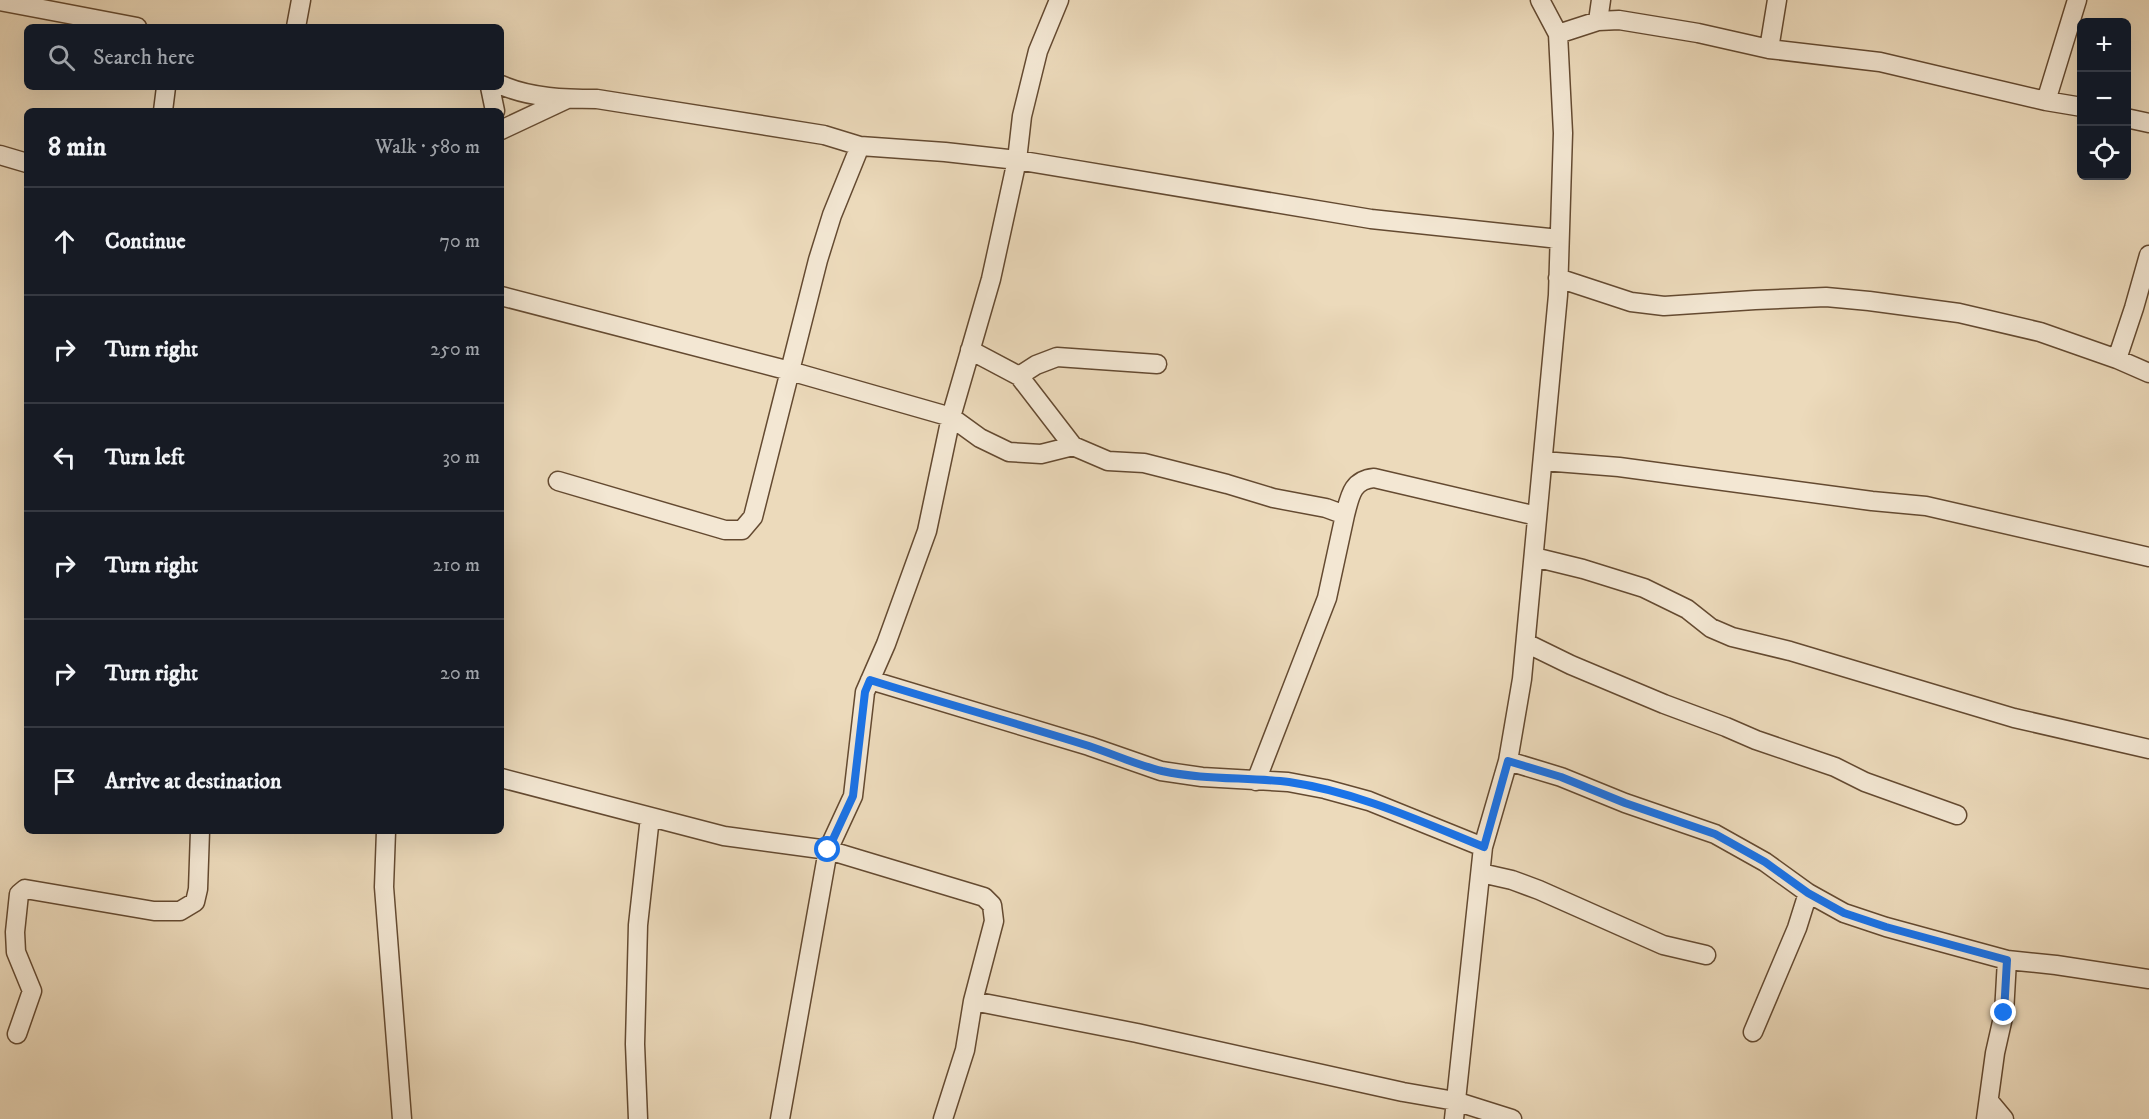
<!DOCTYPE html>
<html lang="en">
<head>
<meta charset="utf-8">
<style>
  :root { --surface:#171b24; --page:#20242c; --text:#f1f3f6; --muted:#9ea1a6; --line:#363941 }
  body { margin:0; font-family:"IM FELL DW Pica",serif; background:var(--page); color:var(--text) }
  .controls { position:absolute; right:18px; top:18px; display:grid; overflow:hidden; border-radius:9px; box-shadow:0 6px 24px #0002 }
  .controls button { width:54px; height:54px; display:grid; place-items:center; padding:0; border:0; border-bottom:2px solid var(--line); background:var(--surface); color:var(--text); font:30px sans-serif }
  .stop { position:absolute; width:18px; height:18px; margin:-14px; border:4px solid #1a73e8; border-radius:50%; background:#fff }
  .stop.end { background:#1a73e8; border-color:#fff; box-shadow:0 2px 6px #0008 }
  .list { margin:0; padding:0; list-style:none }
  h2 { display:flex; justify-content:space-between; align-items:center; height:78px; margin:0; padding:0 24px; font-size:26px }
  h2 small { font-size:20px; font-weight:400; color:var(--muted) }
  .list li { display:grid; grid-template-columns:39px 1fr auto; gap:18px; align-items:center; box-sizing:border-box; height:108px; padding:0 24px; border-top:2px solid var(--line) }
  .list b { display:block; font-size:22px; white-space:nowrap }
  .list em { font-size:20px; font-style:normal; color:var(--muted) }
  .icon { flex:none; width:33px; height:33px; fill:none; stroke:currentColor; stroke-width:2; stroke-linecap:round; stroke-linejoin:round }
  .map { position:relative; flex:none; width:2149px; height:1119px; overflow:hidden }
  .search { position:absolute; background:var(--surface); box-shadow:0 6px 24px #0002; left:24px; top:24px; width:480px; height:66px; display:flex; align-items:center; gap:15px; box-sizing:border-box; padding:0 21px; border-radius:9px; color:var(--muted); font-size:22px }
  .panel { position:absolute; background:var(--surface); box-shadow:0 6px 24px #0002; left:24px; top:108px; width:480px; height:726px; border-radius:9px }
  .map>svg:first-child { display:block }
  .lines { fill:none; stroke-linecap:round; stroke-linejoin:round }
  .minor-casing { stroke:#644a31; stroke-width:21 }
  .minor { stroke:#f3e7d3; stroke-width:18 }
  .route { stroke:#1a73e8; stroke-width:8 }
</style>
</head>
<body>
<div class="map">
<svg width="2149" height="1119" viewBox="0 0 2149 1119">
  <rect width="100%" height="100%" fill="#ecdabb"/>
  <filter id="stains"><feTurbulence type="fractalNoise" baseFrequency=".00333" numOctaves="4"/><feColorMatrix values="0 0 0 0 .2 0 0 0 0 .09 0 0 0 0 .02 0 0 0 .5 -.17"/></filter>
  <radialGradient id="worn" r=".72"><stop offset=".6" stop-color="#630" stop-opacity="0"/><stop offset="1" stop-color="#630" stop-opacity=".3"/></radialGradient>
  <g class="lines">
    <!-- minor casing -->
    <g class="minor-casing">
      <path id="minor" d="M0,1L137,27
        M1598,21L1601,0
        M296,27L301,0
        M1558,34L1598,21L1619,20L1698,33L1769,49L1880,62L2046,101L2082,107
        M1769,49L1777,0
        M501,85C531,98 565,99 597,99L824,135L860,146L945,152L1017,160L1371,219L1559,239
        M490,87L495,111
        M2046,101L2077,0
        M163,111L166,87
        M2126,118L2149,123
        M501,130L567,99
        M0,155L27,163
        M1558,278L1631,302L1664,306L1755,300L1826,297L1869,301L1959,313L2040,332L2117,359L2149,373
        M501,296L790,371L951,417L980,438L1009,452L1041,454L1073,446
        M970,350L1019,376L1073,446L1108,461L1144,463L1227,484L1273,498L1326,508L1345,515C1350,496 1352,480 1374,478L1537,516
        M2117,359L2134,308L2149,255
        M1019,376L1036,365L1057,357L1157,364
        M1543,461L1619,467L1872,501L1926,506L2149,557
        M558,481L725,530H742L753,517L818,260L832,215L860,146
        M1534,557L1583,569L1644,588L1687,609L1711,628L1732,637L1790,651L2014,718L2149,749
        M1526,643L1571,665L1664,704L1726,727L1756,740L1835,767L1865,782L1957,815
        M870,680L1089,746L1161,771L1202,777L1288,782L1325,789L1369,801L1483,847
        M1508,761L1561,777L1625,803L1715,834L1765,862L1808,893L1844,913L1886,927L2007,960L2056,965L2149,979
        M501,778L724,836L828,850L984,897L992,905L994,921L973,1001
        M1256,781L1327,598L1345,515
        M386,831L384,887L402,1119
        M1481,873L1512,880L1539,890L1663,945L1706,955
        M1753,1032L1797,928L1808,893
        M17,1034L32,991L16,952L15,932L19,894L25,889L154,911H180L195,902L198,889L200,831
        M1989,1101L2004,1119
        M638,1119L635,1044L638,925L650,817
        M780,1119L828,850L853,796L865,692L886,644L927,531L951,417L991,279L1017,160L1022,116L1038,51L1059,0
        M943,1119L965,1050L973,1001L1137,1033L1403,1092L1455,1101L1512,1119
        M1454,1119L1483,847L1508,761L1522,679L1558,295L1563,133L1558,34L1540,0
        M1986,1119L1995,1053L2004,1013L2007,960"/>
    </g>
    <!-- minor -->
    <use href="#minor" class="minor"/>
  </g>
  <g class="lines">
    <!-- route -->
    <path class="route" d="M828,850L853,796L865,692L870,680C943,703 1016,723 1089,746C1113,754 1137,765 1162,771C1204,780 1247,777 1289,782C1357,792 1420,821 1484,847L1508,761L1561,777L1625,803L1715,834L1765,862L1808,893L1844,913L1886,927L2007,960L2004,1013"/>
  </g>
  <rect width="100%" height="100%" filter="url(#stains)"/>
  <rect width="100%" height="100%" fill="url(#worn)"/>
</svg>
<div class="controls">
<button>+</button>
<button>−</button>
<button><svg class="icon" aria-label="locate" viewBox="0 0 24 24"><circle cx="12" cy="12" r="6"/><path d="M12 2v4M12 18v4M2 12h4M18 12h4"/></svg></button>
</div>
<div class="stop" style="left:828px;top:850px"></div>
<div class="stop end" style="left:2004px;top:1013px"></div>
<div class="search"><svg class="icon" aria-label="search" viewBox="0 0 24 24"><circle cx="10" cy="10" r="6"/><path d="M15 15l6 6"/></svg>Search here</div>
<section class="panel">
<h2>8 min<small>Walk · 580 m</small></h2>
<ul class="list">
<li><svg class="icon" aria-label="ahead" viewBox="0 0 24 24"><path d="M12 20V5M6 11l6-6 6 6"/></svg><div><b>Continue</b></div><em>70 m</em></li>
<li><svg class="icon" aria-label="right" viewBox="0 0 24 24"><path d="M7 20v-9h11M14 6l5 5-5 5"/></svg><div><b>Turn right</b></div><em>250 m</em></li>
<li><svg class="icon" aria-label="left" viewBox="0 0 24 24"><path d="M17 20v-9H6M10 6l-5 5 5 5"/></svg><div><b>Turn left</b></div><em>30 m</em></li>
<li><svg class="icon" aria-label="right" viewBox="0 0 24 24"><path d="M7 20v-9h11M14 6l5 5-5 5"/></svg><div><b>Turn right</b></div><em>210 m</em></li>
<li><svg class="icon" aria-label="right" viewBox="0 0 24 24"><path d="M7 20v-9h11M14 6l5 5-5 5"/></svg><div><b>Turn right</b></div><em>20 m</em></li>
<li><svg class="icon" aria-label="arrive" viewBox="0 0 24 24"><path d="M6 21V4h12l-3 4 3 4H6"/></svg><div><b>Arrive at destination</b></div></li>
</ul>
</section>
</div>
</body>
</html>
